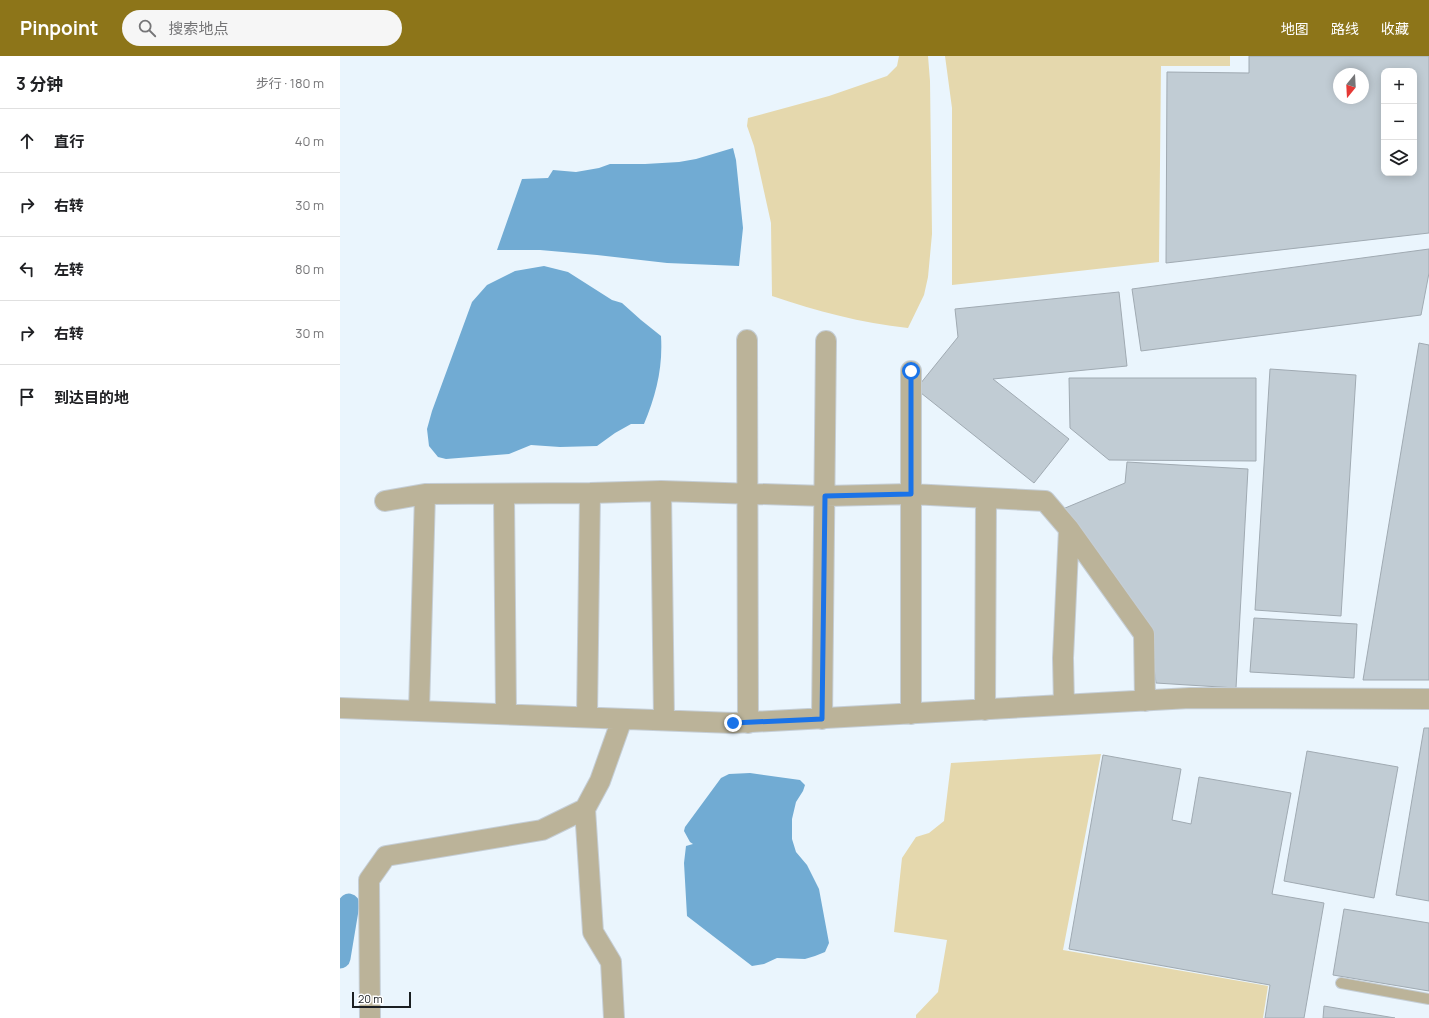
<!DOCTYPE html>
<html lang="zh">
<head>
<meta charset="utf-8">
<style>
  :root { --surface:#fff; --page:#f6f6f6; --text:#202124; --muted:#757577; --line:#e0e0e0; --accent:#8d7519 }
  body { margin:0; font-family:Manrope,"Noto Sans SC",sans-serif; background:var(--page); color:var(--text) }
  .controls { position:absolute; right:12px; top:12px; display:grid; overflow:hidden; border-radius:8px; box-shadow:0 2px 10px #0003 }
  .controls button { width:36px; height:36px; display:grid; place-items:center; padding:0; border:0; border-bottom:1px solid var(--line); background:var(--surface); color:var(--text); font:20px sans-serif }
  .compass { position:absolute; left:993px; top:12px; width:36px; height:36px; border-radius:50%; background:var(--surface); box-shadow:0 2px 10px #0003; rotate:198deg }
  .scale { position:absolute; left:12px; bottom:10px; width:59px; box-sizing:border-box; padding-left:4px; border:2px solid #1b1f22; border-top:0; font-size:11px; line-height:14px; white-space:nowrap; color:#1b1f22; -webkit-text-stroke:3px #fff; paint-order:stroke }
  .stop { position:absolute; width:12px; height:12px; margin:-9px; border:3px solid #1a73e8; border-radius:50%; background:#fff }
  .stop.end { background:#1a73e8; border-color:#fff; box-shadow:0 1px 4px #0008 }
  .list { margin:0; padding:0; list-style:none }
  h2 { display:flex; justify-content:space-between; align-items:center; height:52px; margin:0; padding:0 16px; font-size:17px }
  h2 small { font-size:13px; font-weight:400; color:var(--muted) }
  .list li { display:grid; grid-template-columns:26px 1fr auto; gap:12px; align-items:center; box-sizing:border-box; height:64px; padding:0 16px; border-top:1px solid var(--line) }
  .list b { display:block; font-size:15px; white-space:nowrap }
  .list em { font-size:13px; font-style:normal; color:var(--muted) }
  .icon { flex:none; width:22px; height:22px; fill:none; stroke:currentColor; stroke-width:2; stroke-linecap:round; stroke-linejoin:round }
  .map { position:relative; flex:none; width:1089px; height:962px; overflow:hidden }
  header { display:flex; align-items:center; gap:24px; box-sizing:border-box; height:56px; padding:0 20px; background:var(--accent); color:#fff }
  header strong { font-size:19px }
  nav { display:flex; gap:22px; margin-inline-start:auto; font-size:14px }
  .search { width:280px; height:36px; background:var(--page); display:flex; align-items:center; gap:10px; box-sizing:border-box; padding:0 14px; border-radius:22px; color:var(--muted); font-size:15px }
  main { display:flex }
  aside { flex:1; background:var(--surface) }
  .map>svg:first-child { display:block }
  .green { fill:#e5d8ad }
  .water { fill:#71abd3 }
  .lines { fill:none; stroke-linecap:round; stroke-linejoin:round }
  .canal { stroke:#71abd3; stroke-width:21 }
  .building { fill:#c1ccd4; stroke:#a0aab2; fill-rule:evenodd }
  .lane-casing { stroke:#c5ced6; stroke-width:12 }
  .street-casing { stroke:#c5ced6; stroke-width:22 }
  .lane { stroke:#bbb399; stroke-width:10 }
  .street { stroke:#bbb399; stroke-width:20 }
  .route { stroke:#1a73e8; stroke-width:5 }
</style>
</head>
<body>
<header>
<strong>Pinpoint</strong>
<div class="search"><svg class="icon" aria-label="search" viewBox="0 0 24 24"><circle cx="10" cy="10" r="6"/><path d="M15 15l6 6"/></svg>搜索地点</div>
<nav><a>地图</a><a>路线</a><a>收藏</a></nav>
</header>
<main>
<aside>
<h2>3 分钟<small>步行 · 180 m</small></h2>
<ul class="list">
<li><svg class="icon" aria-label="ahead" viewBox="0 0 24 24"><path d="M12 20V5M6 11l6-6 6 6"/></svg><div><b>直行</b></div><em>40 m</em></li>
<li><svg class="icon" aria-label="right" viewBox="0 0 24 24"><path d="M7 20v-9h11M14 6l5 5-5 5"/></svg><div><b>右转</b></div><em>30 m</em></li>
<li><svg class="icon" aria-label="left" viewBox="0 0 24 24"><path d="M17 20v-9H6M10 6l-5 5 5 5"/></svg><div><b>左转</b></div><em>80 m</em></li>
<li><svg class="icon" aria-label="right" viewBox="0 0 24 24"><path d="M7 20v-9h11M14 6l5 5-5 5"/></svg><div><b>右转</b></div><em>30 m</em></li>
<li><svg class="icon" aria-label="arrive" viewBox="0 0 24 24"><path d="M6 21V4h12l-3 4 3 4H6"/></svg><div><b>到达目的地</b></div></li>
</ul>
</aside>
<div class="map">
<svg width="1089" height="962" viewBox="0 0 1089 962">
  <rect width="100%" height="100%" fill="#eaf5fd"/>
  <!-- green -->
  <path class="green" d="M559,0H588L590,25L592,178L588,221L584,239L568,272C521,267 477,255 432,240L431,167L414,90L407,70L408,62L489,40L547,20L557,10Z
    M605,0H890V10H821L819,206L612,229V52Z
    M761,698L723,894L928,930L923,962H576V959L598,936L607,884L554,876L562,802L576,781L589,777L604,765L611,707Z"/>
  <!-- water -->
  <path class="water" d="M393,92L396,104L403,172L399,210L327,207L257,199L200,194H157L182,123L208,122L213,114L236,116L259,112L270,108H305L339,106L356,103Z
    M204,210L228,216L272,244L282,247L301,264L321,280C323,312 316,339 304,368H291L275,377L257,390L220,391L191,389L169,398L106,403L98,401L89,390L87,373L92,355L132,246L147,229L175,215Z
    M410,717L460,724L465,729L463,735L456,746L452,763V783L456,796L467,809L479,833L489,887L485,896L475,900L465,903L437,902L424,908L412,910L347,860L344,807L346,790L353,788L350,786L344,775L345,771L381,722L389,718Z"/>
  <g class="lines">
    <!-- canal -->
    <path class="canal" d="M0,902L9,848"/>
  </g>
  <!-- building -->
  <path class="building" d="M909,0H1089V177L826,207L827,16L909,17ZM1044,15H1074V117H1044ZM999,18H1023V42H999Z
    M1089,193V217L1081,259L801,295L792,233Z
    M779,236L787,310L653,323L729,383L694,427L576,333L618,281L615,253Z
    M1079,287L1089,289V624H1023Z
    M930,313L1016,319L1001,560L915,554Z
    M729,322H916V405L769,404L730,372Z
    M787,406L908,413L896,632L816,627L810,581L718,455L785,427Z
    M914,562L1017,568L1014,622L910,616Z
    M1084,672H1089V845L1056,839Z
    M967,695L1058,711L1034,842L944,825Z
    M763,699L841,713L832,764L851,768L859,721L951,737L932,838L984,847L964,962H925L930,929L729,893Z
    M1004,853L1089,867V935L993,919Z
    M984,950L1055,962H983Z"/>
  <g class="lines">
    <!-- lane casing -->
    <g class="lane-casing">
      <path id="lane" d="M1001,927L1089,943"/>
    </g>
    <!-- street casing -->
    <g class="street-casing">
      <path id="street" d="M407,284L408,667
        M321,435L324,664
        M164,438L166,658
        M45,445L85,438L250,437L321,435L485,440L571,438L705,445L729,473L804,578L805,645
        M724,649L723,602L729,473
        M0,652L393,667L850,642L1089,643
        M645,654L646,442
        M79,655L85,438
        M571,658V315
        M247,661L250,437
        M482,663L486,285
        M245,753L253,876L271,906L274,962
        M30,962L29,824L46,800L202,774L245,753L260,725L282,663"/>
    </g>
    <!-- lane -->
    <use href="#lane" class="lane"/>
    <!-- street -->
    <use href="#street" class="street"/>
  </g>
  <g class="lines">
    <!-- route -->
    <path class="route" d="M393,667L482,663L485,440L571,438V315"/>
  </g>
</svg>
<div class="controls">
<button>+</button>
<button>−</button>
<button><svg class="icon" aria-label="layers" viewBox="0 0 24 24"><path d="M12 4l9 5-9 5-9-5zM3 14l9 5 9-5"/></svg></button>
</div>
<svg class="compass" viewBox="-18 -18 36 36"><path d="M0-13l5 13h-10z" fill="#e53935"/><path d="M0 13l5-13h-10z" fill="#757577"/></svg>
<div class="scale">20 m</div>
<div class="stop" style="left:571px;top:315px"></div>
<div class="stop end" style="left:393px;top:667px"></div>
</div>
</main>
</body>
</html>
